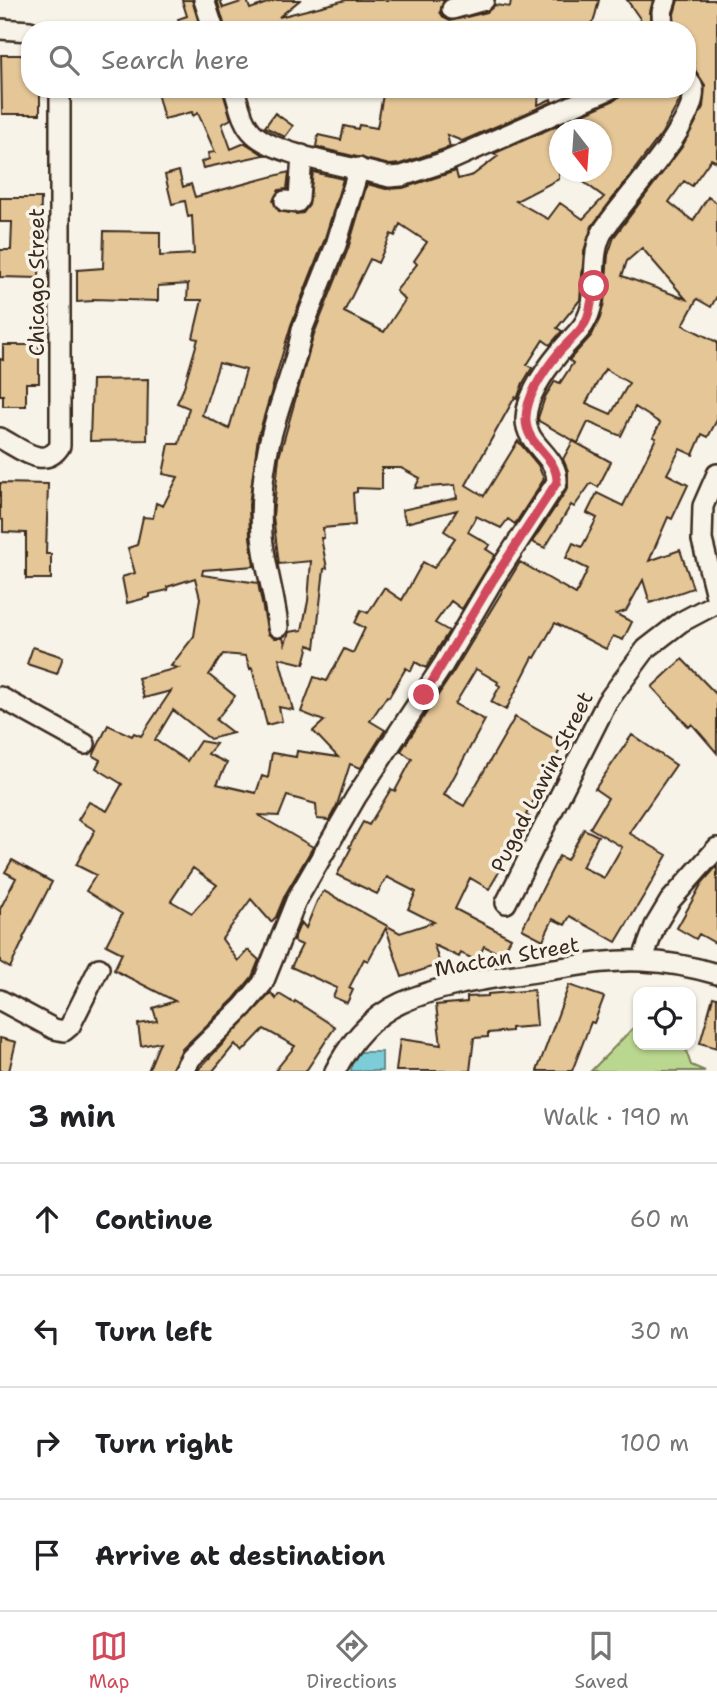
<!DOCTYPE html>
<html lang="en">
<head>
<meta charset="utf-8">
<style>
  :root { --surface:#fff; --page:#f2f2f2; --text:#202124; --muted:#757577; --line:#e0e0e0; --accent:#d1495b }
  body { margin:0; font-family:"Shantell Sans",sans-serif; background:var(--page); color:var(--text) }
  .controls { position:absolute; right:21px; bottom:21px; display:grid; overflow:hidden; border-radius:14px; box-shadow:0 2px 5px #0004 }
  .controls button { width:63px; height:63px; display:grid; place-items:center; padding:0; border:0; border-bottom:2px solid var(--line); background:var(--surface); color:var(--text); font:35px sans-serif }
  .compass { position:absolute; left:549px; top:119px; width:63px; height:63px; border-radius:50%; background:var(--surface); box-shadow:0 2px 5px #0004; rotate:163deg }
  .stop { position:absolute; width:21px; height:21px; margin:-16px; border:5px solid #d1495b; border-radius:50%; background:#fff }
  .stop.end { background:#d1495b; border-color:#fff; box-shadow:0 2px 7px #0008 }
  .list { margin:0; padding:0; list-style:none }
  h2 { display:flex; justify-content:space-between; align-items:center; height:91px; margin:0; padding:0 28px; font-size:30px }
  h2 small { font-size:23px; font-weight:400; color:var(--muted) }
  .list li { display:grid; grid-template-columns:46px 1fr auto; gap:21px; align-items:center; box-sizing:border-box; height:112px; padding:0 28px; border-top:2px solid var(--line) }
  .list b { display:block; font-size:26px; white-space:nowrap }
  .list em { font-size:23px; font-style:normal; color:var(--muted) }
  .icon { flex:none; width:38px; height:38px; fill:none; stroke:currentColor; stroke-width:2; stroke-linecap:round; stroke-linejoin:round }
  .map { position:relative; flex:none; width:717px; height:1071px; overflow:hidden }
  .search { position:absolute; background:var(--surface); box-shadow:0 2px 5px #0004; left:21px; right:21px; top:21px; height:77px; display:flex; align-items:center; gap:18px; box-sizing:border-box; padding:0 24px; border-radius:28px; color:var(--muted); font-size:26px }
  .sheet { height:539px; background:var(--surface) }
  nav { display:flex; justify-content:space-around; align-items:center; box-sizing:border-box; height:98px; border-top:2px solid var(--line); background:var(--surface); font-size:19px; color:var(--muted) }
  nav a { display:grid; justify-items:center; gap:4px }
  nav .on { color:var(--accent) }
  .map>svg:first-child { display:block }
  .green { fill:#bad78f; stroke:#7a8056; stroke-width:2 }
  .water { fill:#7dcdd9; stroke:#638c8e; stroke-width:2 }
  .building { fill:#e4c697; stroke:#3b2a1e; stroke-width:2; fill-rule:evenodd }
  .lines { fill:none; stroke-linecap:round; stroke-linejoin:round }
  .minor-casing { stroke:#3b2a1e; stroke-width:24 }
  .minor { stroke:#f7f3e8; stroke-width:19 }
  .route { stroke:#d1495b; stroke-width:9 }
  .labels { text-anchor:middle; stroke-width:7; stroke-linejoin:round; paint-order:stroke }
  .street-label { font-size:21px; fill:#3b2a1e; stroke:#f7f3e8 }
</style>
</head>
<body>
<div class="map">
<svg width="717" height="1071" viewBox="0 0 717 1071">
  <rect width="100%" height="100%" fill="#f7f3e8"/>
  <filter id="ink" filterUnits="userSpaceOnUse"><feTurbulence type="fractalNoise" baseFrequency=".0143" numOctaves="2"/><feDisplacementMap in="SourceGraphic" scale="14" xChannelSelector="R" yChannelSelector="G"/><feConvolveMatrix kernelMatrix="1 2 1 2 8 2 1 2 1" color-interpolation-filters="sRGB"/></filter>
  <g filter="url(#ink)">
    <!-- green -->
    <path class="green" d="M638,1023V1045H684L691,1065L705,1071H591Z"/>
    <!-- water -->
    <path class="water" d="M352,1052H382V1071H351Z"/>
    <!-- building -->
    <path class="building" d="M182,0H192L201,30H182L178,19L187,16Z
      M217,0H220L223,8L247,0L250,9L276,0H300L279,17L346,0H444L440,12L444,18L450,21L487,12L495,5L510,7L511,0H599L594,20L585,30H397L398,27L374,20L359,25L360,30H226Z
      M627,0H653L650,12L651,30H621L641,20Z
      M678,0H717V162L711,159L692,186L684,181L669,202L693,221L708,197L717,203V296L711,307L697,299L683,325L717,342V420L708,437L702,434L693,455L680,449L667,474L688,485L672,519L668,517L649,561L680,550L693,588L650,603L643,580L626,611L616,614L632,622L623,640L613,636L606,649L555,623L535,658L533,657L506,710L491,702L500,686L497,684L498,682L476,669L455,704L485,720L444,795L464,806L515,717L563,744L526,815L531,818L489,889L470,878L455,909L511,938L502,955L484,946L477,961L461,953L459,957L434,945L440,964L402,977L386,928L368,961L364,959L349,988L353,990L347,1003L333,997L337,988L291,967L302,945L293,941L301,922L306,928L317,901L324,891L400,933L434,922L408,909L416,892L387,877L377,894L337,875L351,848L349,847L363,822L369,825L391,789L395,791L412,759L401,751L454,671L520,562L576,594L588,569L566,558L573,543L582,547L597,518L587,513L597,493L623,506L656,438L653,437L660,423L635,407L621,436L588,422L578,443L539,421L538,418L545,397L555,381L560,383L573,363L569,360L592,335L600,318L604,303L608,255L614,237L682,147L703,107L705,85L695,70L691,52L687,54V30H675L674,14ZM642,248L686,299L622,276L627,261ZM605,369L629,383L611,414L586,403Z
      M1,55H30V89H40V114H2Z
      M156,89H222L231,119L222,124L231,149L245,143L264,155L203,168L201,162L209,159L208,153L215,152L198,113L193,116L192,112L164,119Z
      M384,89H539L538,105L551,99L552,102L462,141L447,135L450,147L400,164L390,165L316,147L318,135L341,140L344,126L358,129L359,125L377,128Z
      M622,89H679L680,100L662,133L592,226L584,251L580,300L557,328L562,331L550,345L543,340L527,365L532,368L523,383L517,399L515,397L466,485L484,496L518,441L538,465L544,479L515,524L508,519L501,528L476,516L468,532L490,545L486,549L495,555L462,609L451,601L435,623L449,631L426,668L415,662L411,671L406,668L389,697L387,696L370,721L385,730L361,768L350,764L337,805L329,820L317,819L316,804L287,796L279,816L258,815L313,847L285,895L276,917L271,922L251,899L222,939L238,961L248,950L259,960L252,977L234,999L182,1049L171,1071H148L160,1042L141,1046L138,1024L157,1021L153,1008L175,1001L114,970L122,953L106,945L122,914L86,891L96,875L76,865L95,830L78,820L89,802L107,811L122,784L96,768L100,760L93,756L108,725L132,736L134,733L141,736L171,691L144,698L138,678L178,668L171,666L194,636L200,598L195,578L167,587L168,590L150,594V597L127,603L122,577L135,573L128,548L137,545L143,517L153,518L156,503L163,506L178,477L163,474L169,444H179L189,408L177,403L183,390L198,339L193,338L202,300H187L188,284L158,286V301L93,299V301L77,302V270L103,268L104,231L160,232V256L194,254L192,216L188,217L185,201L172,204L165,175L179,171L183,187L191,184L195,197L289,172L287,189L279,190L273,201L279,211L296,214L303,213L309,205L313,172L343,179L324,241L291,325L258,437L249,505L250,537L254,566L203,570L202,575L258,583L268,634L274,638H283L285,644L289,632L302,630L308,601L311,561L279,564L273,516L279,457L314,334L348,249L367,184L386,189L403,188L456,171L458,179L473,175L498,156L493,154L615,100L620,96ZM559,130H601V172H570L604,197L583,219L560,203L548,219L516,201L559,179ZM400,224L427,242L414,261L417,264L396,291L405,300L384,332L344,312L370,259L378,263L391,234L395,236ZM219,363L246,370L229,429L202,415ZM382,468H401L420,478L415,488L455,485L457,498L402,510L406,523L457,510L444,531L455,538L434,568L423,562L402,600L384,588L368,613L361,610L355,623L365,628L353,653L344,649L327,681L314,677L301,712L324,721L313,731L338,757L297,751L296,757L272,753L268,778L262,776L256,793L217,784L227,763L208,754L216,744L200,741L187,761L155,740L173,710L210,739L233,733L216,720L235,696L209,675L223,654L246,656L250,669L252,668L267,725L282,721L279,707L293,710L279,658L304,664L309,645L315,648L324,569L327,568L321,538H324L323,528L355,525L353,493L357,492V488L382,489ZM193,868L217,885L192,913L171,901Z
      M275,113L293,126L285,137L265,127Z
      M0,198H41L39,278L0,277V250H11L12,222H0Z
      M3,345H39V383H26V406H3V395H0V359L3,360Z
      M148,379L147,440L90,441L92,380Z
      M573,441L611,462L598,487L591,483L574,507L571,505L545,548L532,542L568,488V471L563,459Z
      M0,483L48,484L46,554H51V579H26V533L3,532V520L0,519Z
      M33,647L63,657L57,674L27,664Z
      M682,659L717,695V753L692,724L689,727L652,687Z
      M632,735L676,765L629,833L667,855L646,892L616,942L570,916L565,925L553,919L543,940L522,929L559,856L567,860L584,829L598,836L582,867L604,878L622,847L590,828L608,798L595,789Z
      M12,860L52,882L23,938L24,939L10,968L0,962V909L16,878L5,872Z
      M717,866V944L699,934L696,939L677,928L702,883Z
      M569,985L604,997L594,1023L591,1022L572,1071H537Z
      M534,990L537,1026L511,1028V1031L488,1033V1037L474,1038L470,1071H396L400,1039L441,1045L436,1005L467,1002V997L488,996V994Z
      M271,993L276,999L279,994L294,1003L295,1001L335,1027L306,1071H275L295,1046L264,1029L242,1052L235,1044L213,1071H197Z
      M713,997L717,998V1048L700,1043Z
      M0,1038L16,1042L9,1071H0Z"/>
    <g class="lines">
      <!-- minor casing -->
      <g class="minor-casing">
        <path id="minor" d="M204,0L214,30
          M452,9L484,0
          M0,29L30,31
          M663,30L662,12L666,0
          M234,89C239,104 242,123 254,134C277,156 355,167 389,177L402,176L448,161L610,89
          M285,201L297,202L299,199L302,155
          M0,438C20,448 44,471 60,446V89
          M717,474L703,506L702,540L717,600
          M278,627C275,596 265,567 262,536C260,509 262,482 267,455C274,412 295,372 302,330L336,245L359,168
          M0,697L85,744
          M506,903L607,702L646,649L681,622L717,603
          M642,961L655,926L670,901L717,848
          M0,1000L54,1029L64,1031L70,1026L99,968
          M183,1071L191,1058L243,1007L263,983L296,901L356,797L443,665L493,580L557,482C558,455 525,446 526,418C527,395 546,369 560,352C567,342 578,334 584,324C602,296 587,259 603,231C621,202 700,121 693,88C692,84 689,82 687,79
          M335,1071C350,1042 370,1017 401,1003C444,983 495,978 542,971C575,966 610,959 643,961C669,962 693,967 717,974"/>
      </g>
      <!-- minor -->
      <use href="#minor" class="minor"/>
    </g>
  </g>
  <g class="lines" filter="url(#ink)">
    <!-- route -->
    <path class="route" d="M424,695L493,580L557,482C558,455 524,446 526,417C527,394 546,368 560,351C568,342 579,333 585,323C591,312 592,298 594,286"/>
  </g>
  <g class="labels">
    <!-- street labels -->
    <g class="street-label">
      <text transform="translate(37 282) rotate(-90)" y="7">Chicago Street</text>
      <text transform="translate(542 782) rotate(-63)" y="7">Pugad Lawin Street</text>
      <text transform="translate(507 957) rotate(-10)" y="7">Mactan Street</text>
    </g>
  </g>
</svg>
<div class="controls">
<button><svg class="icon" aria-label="locate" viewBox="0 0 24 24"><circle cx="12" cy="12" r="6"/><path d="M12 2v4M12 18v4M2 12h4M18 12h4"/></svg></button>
</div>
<svg class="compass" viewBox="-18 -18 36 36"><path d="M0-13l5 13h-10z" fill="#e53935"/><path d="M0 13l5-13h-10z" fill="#757577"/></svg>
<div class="stop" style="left:594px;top:286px"></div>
<div class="stop end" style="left:424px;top:695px"></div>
<div class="search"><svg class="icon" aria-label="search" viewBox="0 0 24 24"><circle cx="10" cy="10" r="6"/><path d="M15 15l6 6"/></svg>Search here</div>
</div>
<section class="sheet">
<h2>3 min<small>Walk · 190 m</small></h2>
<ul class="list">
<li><svg class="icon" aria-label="ahead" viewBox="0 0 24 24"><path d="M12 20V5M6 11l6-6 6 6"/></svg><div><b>Continue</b></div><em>60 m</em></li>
<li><svg class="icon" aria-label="left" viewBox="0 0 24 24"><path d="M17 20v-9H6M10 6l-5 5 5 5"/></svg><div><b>Turn left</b></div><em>30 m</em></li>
<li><svg class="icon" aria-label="right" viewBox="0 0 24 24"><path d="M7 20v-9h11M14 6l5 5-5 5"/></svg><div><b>Turn right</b></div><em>100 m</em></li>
<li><svg class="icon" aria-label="arrive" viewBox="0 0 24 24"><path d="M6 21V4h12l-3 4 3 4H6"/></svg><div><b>Arrive at destination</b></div></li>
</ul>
</section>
<nav>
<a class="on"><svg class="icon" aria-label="map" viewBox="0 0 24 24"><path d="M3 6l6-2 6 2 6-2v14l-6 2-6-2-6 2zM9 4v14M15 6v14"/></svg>Map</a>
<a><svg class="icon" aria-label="directions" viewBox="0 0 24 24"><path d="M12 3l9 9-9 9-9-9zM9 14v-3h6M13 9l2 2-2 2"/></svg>Directions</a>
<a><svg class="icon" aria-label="saved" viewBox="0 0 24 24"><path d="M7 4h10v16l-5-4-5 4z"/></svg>Saved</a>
</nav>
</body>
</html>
